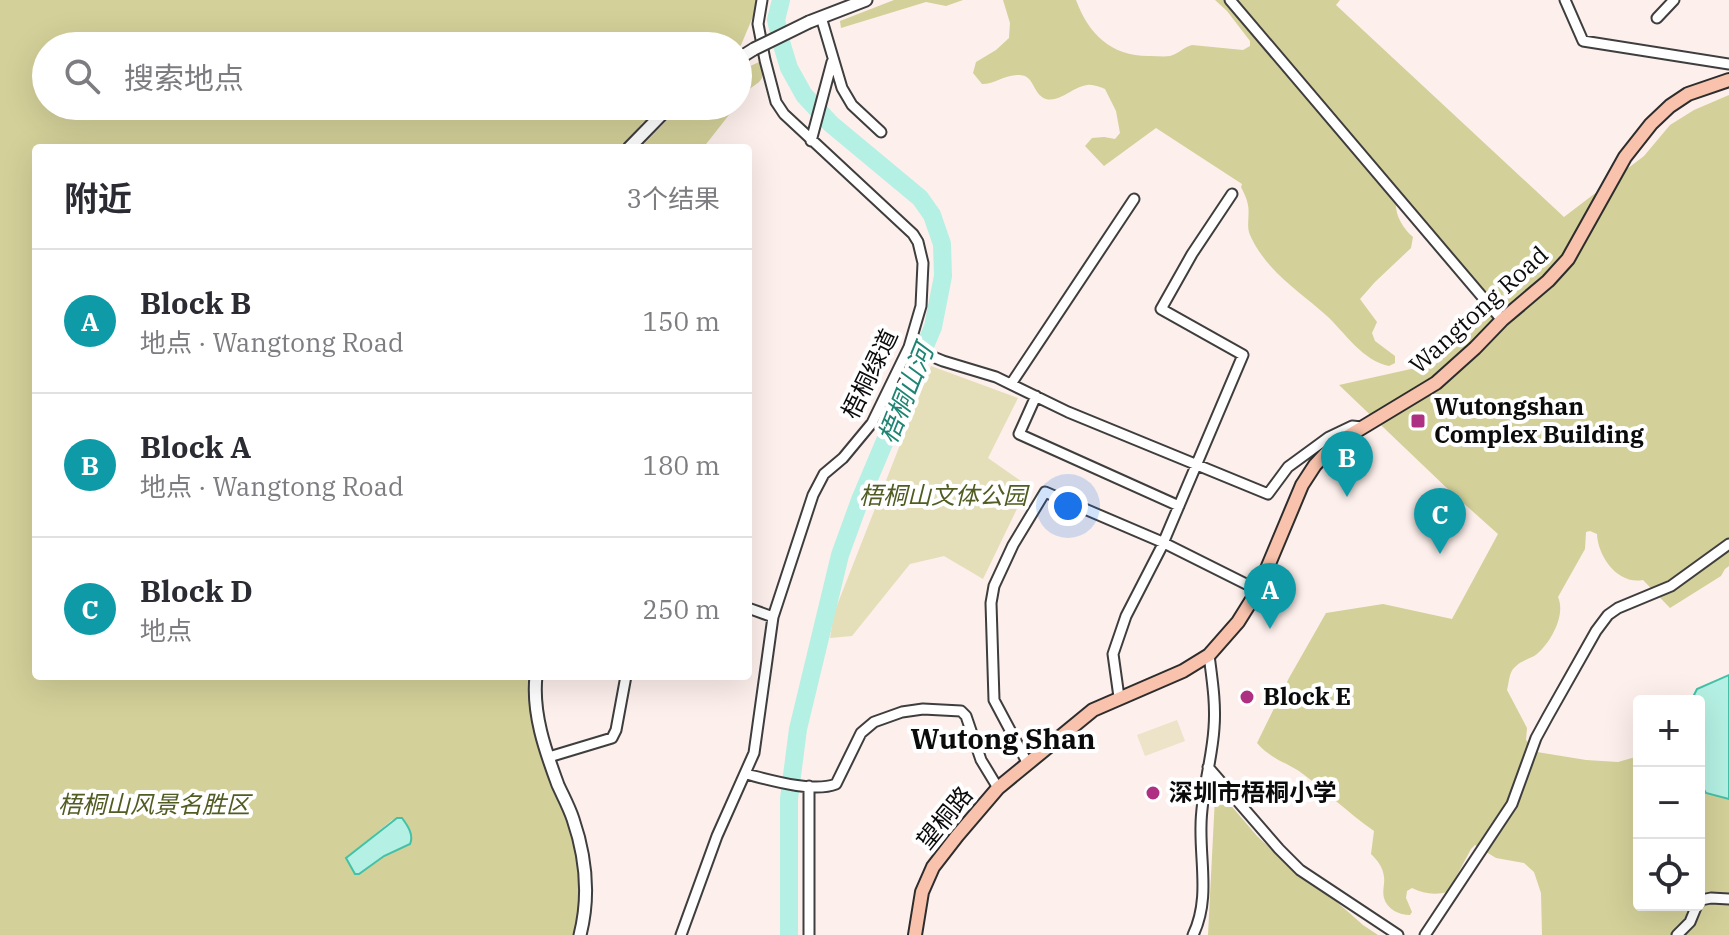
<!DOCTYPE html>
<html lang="zh">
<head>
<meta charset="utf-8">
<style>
  :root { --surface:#fff; --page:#f7f7f7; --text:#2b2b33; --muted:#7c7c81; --line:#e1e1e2; --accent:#ae3082 }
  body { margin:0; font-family:"IBM Plex Serif","Noto Sans SC",serif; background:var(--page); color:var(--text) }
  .controls { position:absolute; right:24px; bottom:24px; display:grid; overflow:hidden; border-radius:8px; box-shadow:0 8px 32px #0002 }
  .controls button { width:72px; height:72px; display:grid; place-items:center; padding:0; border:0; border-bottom:2px solid var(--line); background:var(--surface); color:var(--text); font:40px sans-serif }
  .you { position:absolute; left:1068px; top:506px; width:28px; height:28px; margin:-20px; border:6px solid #fff; border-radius:50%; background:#1a73e8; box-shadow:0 0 0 12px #1a73e833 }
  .badge { display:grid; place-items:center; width:52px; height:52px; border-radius:50%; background:var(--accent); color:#fff; font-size:26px; font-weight:700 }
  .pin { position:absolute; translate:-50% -66px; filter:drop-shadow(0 2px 4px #0008) }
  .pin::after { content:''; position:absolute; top:42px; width:28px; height:24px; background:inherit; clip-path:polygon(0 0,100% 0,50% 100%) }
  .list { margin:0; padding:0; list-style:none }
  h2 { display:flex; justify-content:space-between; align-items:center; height:104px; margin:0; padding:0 32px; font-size:34px }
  h2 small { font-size:26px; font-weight:400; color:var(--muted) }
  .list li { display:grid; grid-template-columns:52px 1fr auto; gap:24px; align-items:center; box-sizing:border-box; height:144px; padding:0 32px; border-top:2px solid var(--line) }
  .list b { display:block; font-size:30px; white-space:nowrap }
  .list p { margin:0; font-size:26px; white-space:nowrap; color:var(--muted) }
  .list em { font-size:26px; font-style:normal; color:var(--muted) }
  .icon { flex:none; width:44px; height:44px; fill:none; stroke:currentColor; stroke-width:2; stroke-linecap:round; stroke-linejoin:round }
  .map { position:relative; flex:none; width:1729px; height:935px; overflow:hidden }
  .search { position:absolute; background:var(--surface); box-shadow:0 8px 32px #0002; left:32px; top:32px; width:720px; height:88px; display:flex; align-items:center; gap:20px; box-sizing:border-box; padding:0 28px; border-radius:44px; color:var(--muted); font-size:30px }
  .panel { position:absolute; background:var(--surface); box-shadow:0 8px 32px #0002; left:32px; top:144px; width:720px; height:536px; border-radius:8px }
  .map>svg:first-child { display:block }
  .green { fill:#e4dfb8 }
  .forest { fill:#d3d099; fill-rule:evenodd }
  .pitch { fill:#ece3c9 }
  .water { fill:#b4f0e3; stroke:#42c1a7; stroke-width:2 }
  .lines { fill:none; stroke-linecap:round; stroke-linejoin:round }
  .river { stroke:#b4f0e3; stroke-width:18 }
  .minor-casing { stroke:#3e3e3e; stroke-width:13 }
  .tertiary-casing { stroke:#3e3e3e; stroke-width:15 }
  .secondary-casing { stroke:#2d2d2d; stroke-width:16 }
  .minor { stroke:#fff; stroke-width:9 }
  .tertiary { stroke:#fff; stroke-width:11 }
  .secondary { stroke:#f8c2ac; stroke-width:12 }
  .tertiary-bridge-casing { stroke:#3e3e3e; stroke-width:15; stroke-linecap:butt }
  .tertiary-bridge { stroke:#fff; stroke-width:11 }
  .poi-dot { fill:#ae3082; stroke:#fff; stroke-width:3 }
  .labels { text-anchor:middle; stroke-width:8; stroke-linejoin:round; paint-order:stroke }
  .street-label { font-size:24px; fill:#0b0b0b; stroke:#fff }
  .poi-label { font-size:24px; font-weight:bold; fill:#0b0b0b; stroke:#fff; text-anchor:start }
  .park-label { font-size:24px; font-style:italic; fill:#515c22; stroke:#fff }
  .water-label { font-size:26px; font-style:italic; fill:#1e8473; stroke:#fff }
  .quarter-label { font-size:28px; font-weight:bold; fill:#0b0b0b; stroke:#fff }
</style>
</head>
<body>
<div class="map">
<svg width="1729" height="935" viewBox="0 0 1729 935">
  <rect width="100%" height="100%" fill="#fdefeb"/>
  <!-- green -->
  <path class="green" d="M931,366L1018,398L988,458L1028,486L983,579L944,556L910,564L852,636L830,638L834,613Z"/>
  <!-- forest -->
  <path class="forest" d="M0,0H758L757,7L741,45L738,48V46H46V106H665L642,123L624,148H36V676H531L583,870L578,935H0ZM402,818C408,826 414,835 410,844L384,856L359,874L346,858L392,820Z
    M894,0H963L946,6L926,2L841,28L840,21Z
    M1003,0H1076C1089,35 1112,57 1151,56C1157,56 1164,57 1170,56C1178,54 1184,47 1192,45L1243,50L1250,46V41L1227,11L1215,0H1228L1396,198C1394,214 1402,227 1413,237L1411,248L1375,282L1360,299L1377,322L1372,333L1375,341L1395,356V363L1389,366C1363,361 1345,333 1327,316C1299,291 1266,271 1250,235C1246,226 1250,215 1248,205C1247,199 1244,193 1241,187L1242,184L1156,128L1104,166L1085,146L1092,138L1104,137L1115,139L1120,133L1116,111L1105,89C1100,87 1093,84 1087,85C1074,86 1059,103 1046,99C1032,94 1035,75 1019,75C1006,74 995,84 982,84L973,73L976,62L996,50L1009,38L1010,23Z
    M1238,0H1340L1336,5L1564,217L1644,156L1670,125L1694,110L1729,95V566L1725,569L1721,576L1670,608L1643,580C1618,585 1598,557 1597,534L1590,531L1586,532L1585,549L1558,597C1566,615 1551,642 1537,654C1531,659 1521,660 1515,667C1509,672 1509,682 1507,690L1527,728L1526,740L1537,752L1586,760L1618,762L1639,756V905H1699V781L1706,793L1729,799V935H1542L1541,893L1534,872L1524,863L1496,858L1475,845L1471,849L1448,892C1435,895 1424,894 1412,888L1407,891L1406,898L1412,912L1410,915C1399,915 1387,909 1384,898C1382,891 1385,884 1384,877C1383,867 1378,861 1371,854L1374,831C1348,813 1325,790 1299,771C1283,761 1270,758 1257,743L1289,678L1326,613L1383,604L1452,619L1498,534L1451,492L1339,385L1438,363L1493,303Z
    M761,61C766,83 760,80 747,91C744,95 741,100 738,104V72Z
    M683,106H736L703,148H640L674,113Z
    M1222,795L1257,836L1305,880L1321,888L1363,925L1378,935H1208L1215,797Z"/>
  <!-- pitch -->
  <path class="pitch" d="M1177,720L1185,741L1145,756L1137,735Z"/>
  <!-- water -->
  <path class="water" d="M1729,675V799L1706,793L1699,781V701H1691L1697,689Z
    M397,818H402C408,826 414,835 410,844L384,856L359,874H355L346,858Z"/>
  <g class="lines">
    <!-- river -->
    <path class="river" d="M781,0L776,20L782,45L789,68L804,95L831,124L920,198L932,215L942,244L943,276L933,327L860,500L840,555L798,729L789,799V935"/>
    <!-- minor casing -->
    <g class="minor-casing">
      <path id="minor" d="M1230,0L1502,320
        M1565,0L1583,41L1729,64
        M821,17L842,88L852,105L881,132
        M1657,18L1674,0
        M811,141L832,62
        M909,347L943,361L996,377L1068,412L1268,494L1288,467L1329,437L1352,426L1362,427
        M1011,384L1134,199
        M1036,396L1019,434L1179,506
        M748,608L773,617
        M1119,697L1113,654L1126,616L1161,548L1243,355L1161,309L1192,254L1232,194
        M549,757L612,738L616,730L626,676
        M1028,764L994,700L991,603L994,586L1013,545L1045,492L1162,542L1258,590
        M1208,767L1279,849L1300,870L1398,935
        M746,774C770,780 813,793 836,784L861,733L874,722L902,712L923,709L961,711L966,716L981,760L998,788
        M1699,903L1701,900L1711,898L1729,899
        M681,935L717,836L754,753L773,617L813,495L824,474L843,458L872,423L909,347L921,306L923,263L918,242L913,234L784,114L776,102L765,60L758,24L762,0
        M809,935V786
        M1193,935C1210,900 1200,863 1201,826C1201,793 1212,761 1214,728C1216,703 1212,679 1209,655
        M1425,935L1512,804L1536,738L1548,716L1596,631L1608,615L1618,608L1671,586L1729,544
        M1677,935L1690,922L1697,905"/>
    </g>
    <!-- tertiary casing -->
    <g class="tertiary-casing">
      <path id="tertiary" d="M809,22L866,0
        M738,59L754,49
        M629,148L670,106
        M536,676C532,713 545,750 558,785C563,796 569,807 573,819C586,857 590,896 580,935"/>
    </g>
    <!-- secondary casing -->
    <g class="secondary-casing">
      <path id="secondary" d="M915,935L922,892L933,867L957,836L998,788L1093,710L1183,671L1209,655L1238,622L1258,590L1302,485L1315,465L1329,450L1345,438L1436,383L1475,348L1502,320L1548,281L1568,259L1625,157L1651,124L1670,106L1688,94L1729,80"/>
    </g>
    <!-- minor -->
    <use href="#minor" class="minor"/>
    <!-- tertiary -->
    <use href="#tertiary" class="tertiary"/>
    <!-- secondary -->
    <use href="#secondary" class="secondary"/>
    <!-- tertiary-bridge casing -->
    <g class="tertiary-bridge-casing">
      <path id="tertiary-bridge" d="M754,49L809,22"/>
    </g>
    <!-- tertiary-bridge -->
    <use href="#tertiary-bridge" class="tertiary-bridge"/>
  </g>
  <!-- markers -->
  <g class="poi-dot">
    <rect x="1410" y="413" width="16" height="16" rx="4"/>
    <circle cx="1247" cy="697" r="8"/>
    <circle cx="1153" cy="793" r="8"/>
  </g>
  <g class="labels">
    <!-- street labels -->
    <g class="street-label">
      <text transform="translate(1479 310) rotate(-42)" y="8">Wangtong Road</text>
      <text transform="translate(870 374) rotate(-64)" y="8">梧桐绿道</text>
      <text transform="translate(945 818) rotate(-51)" y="8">望桐路</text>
    </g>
    <!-- poi labels -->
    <g class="poi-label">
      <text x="1434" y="415">Wutongshan<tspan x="1434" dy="28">Complex Building</tspan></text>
      <text x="1263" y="705">Block E</text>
      <text x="1169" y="801">深圳市梧桐小学</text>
    </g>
    <!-- park labels -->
    <g class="park-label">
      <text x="943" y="504">梧桐山文体公园</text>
      <text x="154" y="813">梧桐山风景名胜区</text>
    </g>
    <!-- water labels -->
    <g class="water-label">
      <text transform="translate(906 394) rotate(-68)" y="9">梧桐山河</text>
    </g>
    <!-- quarter labels -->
    <g class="quarter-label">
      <text x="1003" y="749">Wutong Shan</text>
    </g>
  </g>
</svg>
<div class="controls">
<button>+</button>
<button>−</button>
<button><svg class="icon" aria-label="locate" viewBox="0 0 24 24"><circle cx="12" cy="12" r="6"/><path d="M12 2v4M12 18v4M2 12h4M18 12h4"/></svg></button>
</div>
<div class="you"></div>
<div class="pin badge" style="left:1270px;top:629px;background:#0f9aa8">A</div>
<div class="pin badge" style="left:1347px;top:497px;background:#0f9aa8">B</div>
<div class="pin badge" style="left:1440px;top:554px;background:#0f9aa8">C</div>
<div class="search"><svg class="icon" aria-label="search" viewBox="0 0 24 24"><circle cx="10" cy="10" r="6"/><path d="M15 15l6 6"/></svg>搜索地点</div>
<section class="panel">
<h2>附近<small>3个结果</small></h2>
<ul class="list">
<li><span class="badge" style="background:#0f9aa8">A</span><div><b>Block B</b><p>地点 · Wangtong Road</p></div><em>150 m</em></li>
<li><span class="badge" style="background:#0f9aa8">B</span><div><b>Block A</b><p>地点 · Wangtong Road</p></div><em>180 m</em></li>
<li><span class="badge" style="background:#0f9aa8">C</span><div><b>Block D</b><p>地点</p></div><em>250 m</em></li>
</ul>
</section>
</div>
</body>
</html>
